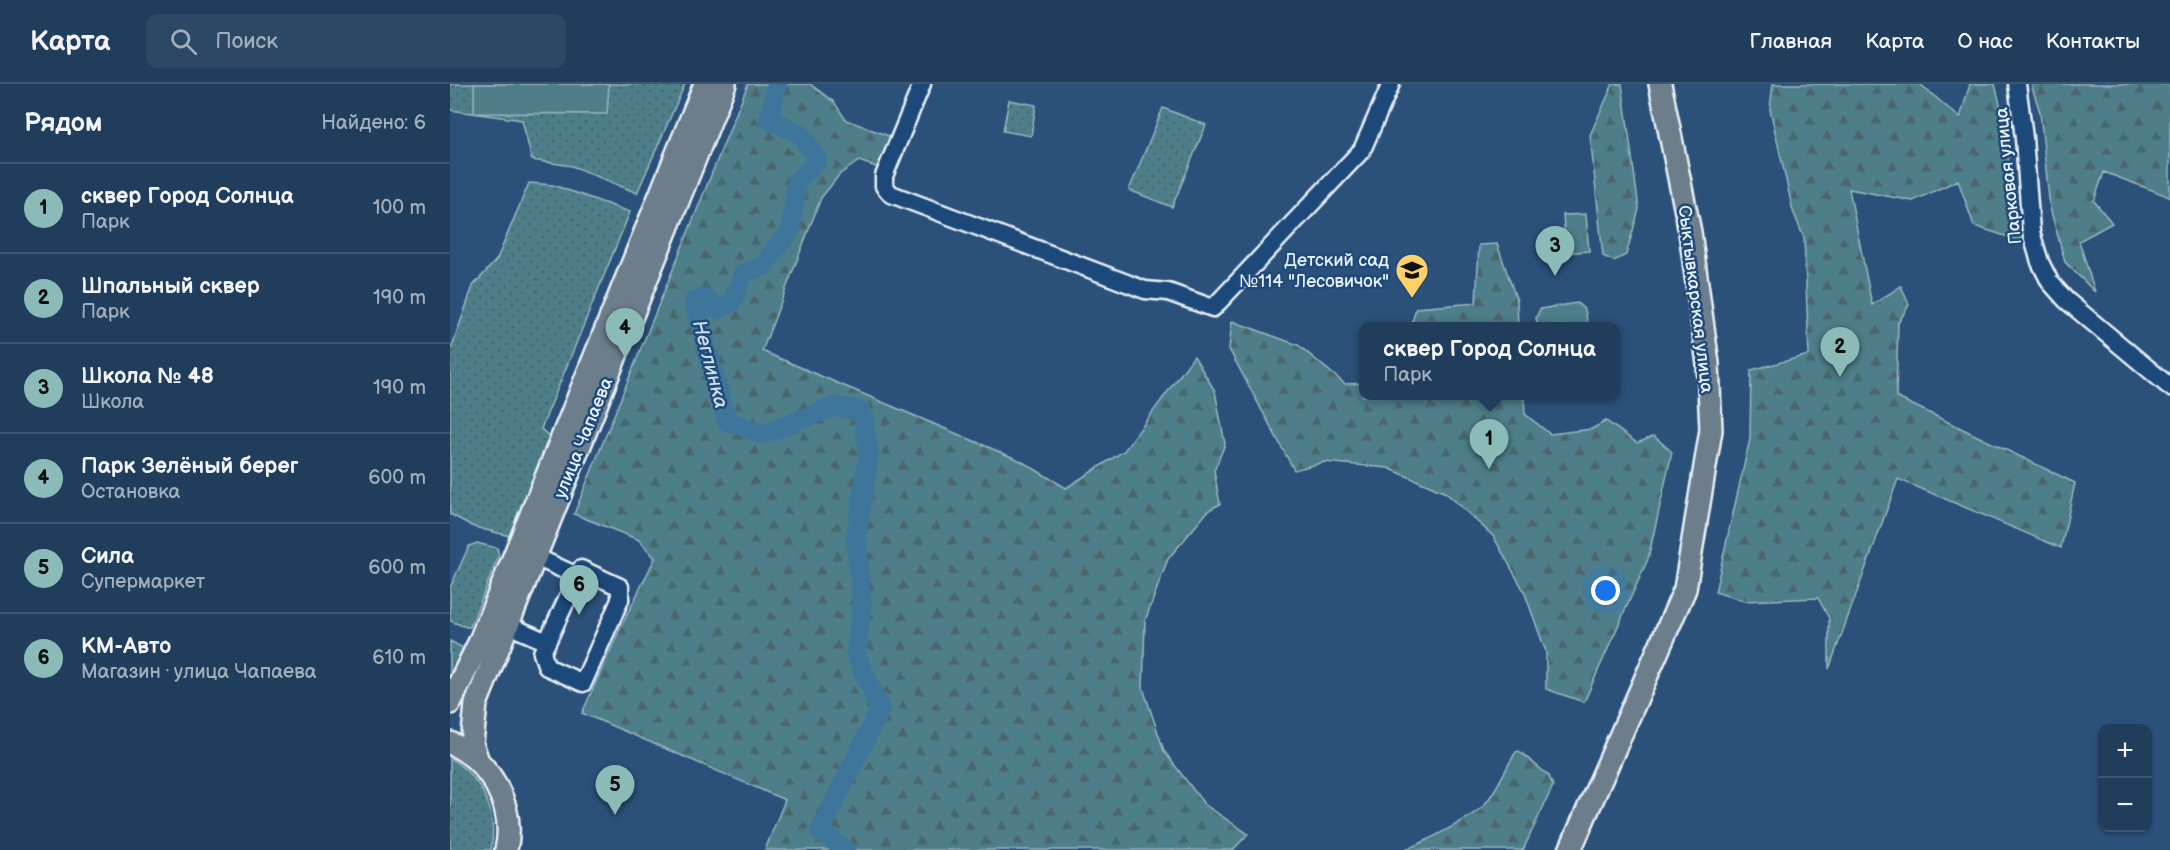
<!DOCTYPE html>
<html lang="ru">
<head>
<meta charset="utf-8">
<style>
  :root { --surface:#203d5c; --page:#2d4865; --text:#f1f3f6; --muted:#a2aebb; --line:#3d5672; --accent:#8bbbb9 }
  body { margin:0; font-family:"Balsamiq Sans",sans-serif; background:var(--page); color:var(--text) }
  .controls { position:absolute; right:18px; bottom:18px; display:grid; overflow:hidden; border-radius:12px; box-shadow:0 2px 4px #0004 }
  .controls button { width:54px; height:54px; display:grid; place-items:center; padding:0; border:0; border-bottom:2px solid var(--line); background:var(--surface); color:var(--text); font:30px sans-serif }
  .you { position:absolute; left:1156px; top:507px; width:21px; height:21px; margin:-15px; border:4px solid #fff; border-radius:50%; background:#1a73e8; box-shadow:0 0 0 9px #1a73e833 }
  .badge { display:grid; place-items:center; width:39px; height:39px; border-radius:50%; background:var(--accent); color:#111; font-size:20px; font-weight:700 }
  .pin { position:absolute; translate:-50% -50px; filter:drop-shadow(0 2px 3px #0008) }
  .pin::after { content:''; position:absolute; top:32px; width:21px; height:18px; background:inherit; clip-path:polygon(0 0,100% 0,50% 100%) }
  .popup { position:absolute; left:909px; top:238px; width:261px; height:78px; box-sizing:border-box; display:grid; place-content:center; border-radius:12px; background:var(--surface); filter:drop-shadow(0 2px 4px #0005); font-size:20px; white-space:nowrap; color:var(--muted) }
  .popup b { font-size:22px; color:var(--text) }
  .popup::after { content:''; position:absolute; left:50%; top:100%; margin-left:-12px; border:12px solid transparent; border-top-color:var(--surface) }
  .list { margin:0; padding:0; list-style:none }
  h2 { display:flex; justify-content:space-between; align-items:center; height:78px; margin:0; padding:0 24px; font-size:26px }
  h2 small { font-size:20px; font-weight:400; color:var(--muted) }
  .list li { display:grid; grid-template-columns:39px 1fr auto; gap:18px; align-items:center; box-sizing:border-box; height:90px; padding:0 24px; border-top:2px solid var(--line) }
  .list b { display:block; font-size:22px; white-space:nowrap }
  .list p { margin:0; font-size:20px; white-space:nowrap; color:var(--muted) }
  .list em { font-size:20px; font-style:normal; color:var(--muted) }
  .icon { flex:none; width:33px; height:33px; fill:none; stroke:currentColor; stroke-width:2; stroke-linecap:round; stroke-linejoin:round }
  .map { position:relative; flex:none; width:1720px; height:766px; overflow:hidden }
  header { display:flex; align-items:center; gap:36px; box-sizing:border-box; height:84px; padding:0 30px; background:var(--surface); border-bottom:2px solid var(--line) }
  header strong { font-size:28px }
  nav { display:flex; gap:33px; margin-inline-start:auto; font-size:21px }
  .search { width:420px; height:54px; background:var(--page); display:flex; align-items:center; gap:15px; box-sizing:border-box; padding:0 21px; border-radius:12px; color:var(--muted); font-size:22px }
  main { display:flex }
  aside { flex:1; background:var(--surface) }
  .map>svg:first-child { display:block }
  .grass { fill:url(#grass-dots); stroke:#9bb8c0; stroke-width:1.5 }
  .forest { fill:url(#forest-firs); stroke:#9bb8c0; stroke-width:1.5 }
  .garden { fill:#4e7e89; stroke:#9bb8c0; stroke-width:1.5 }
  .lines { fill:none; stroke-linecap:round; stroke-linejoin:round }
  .river { stroke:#3e769a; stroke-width:20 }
  .minor-casing { stroke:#e8f1f8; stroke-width:21 }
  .major-casing { stroke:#e8f1f8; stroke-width:26 }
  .minor { stroke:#1f4a7a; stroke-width:16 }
  .major { stroke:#6c7d8c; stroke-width:21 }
  .labels { text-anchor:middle; stroke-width:5; stroke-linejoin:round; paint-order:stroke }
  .street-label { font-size:18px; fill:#e8f1f8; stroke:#1f4a7a }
  .poi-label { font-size:18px; fill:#e8f1f8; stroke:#1f4a7a; text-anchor:end }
  .water-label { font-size:20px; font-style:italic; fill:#cedfea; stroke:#1f4a7a }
</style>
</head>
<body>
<header>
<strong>Карта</strong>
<div class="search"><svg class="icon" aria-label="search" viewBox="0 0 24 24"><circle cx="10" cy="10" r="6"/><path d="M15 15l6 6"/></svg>Поиск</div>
<nav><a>Главная</a><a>Карта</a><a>О нас</a><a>Контакты</a></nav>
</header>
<main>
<aside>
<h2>Рядом<small>Найдено: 6</small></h2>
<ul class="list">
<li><span class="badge">1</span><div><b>сквер Город Солнца</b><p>Парк</p></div><em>100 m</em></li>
<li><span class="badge">2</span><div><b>Шпальный сквер</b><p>Парк</p></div><em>190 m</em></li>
<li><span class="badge">3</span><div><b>Школа № 48</b><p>Школа</p></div><em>190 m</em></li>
<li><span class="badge">4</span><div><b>Парк Зелёный берег</b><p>Остановка</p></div><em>600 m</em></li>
<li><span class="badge">5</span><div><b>Сила</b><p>Супермаркет</p></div><em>600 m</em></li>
<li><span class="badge">6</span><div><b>КМ-Авто</b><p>Магазин · улица Чапаева</p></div><em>610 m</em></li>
</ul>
</aside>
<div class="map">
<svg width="1720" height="766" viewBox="0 0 1720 766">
  <defs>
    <pattern id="grass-dots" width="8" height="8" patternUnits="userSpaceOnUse" patternTransform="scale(1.5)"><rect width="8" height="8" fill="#4e7e89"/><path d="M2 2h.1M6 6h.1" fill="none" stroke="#4a666d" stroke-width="1.8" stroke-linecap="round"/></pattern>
    <pattern id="forest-firs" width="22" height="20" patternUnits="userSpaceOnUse" patternTransform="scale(1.5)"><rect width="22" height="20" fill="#4e7e89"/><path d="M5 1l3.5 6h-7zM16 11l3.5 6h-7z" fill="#4a666d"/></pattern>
  </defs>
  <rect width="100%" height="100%" fill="#2b517a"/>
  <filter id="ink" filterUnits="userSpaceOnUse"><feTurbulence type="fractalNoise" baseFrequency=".0167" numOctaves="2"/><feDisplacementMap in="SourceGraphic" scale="12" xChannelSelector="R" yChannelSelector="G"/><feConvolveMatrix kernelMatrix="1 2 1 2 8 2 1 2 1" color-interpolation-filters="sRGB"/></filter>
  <g filter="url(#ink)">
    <!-- grass -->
    <path class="grass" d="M0,0H235L187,109L122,82L82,76L72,36L0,26Z
      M559,16L586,21L581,52L553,47Z
      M713,24L756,41L722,123L679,106Z
      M79,99L103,101L180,128L91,345L100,353L60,452L24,443L2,431H0V269L23,202L47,175Z
      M27,459L47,464L49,471L20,543H16L0,537V504L19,462Z
      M0,557L15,565L0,598Z
      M0,674C33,695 48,727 41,766H0Z"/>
    <!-- forest -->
    <path class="forest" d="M298,0H360L384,18L396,36L444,54L433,83H426L409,77L390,90L371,114L312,267L571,377L616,404L674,367L744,272L765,307L775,360L764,387L770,420L759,426L718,475L695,537L693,604L714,667L754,720L798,750L783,766H315L335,716L132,629L170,545L205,474L189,456L124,430Z
      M1163,0H1172L1189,125L1176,171L1164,177L1153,172L1140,51Z
      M1323,0H1470L1510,34L1520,0H1545L1558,53L1559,110L1571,157L1524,142L1508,96L1463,117L1399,105L1422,221L1451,202L1459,221L1448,239L1446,313L1625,399L1611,464L1448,395L1379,585V534L1368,514L1294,517L1265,508L1300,355L1301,286L1359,271L1354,154L1343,127L1320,25Z
      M1581,0H1720V113L1654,88L1644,117L1662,139L1629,157L1645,208L1615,178L1600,124L1590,28Z
      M1047,160L1067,217L1068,242H961L966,224L1026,219L1029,161Z
      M782,237L848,261L895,300L913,299V312H1074L1075,330L1100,350L1142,345L1156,337L1187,359L1204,352L1222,368L1198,475L1134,618L1096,605V568L1074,507L1043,452L996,409L938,384L875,378L844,386L779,265Z
      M1069,667L1099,692L1103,702L1073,766H954C971,760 1024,733 1035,720C1048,704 1055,685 1066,668Z"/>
    <!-- garden -->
    <path class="garden" d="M24,0H159L157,30L24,29Z
      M1136,130L1139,167L1116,169L1113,131Z
      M1127,219L1135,226L1138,242H1088L1086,234L1090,225Z"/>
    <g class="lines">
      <!-- river -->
      <path class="river" d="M327,0L319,36L350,49L368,76L347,97L341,145L313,182L293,190L281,219L268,225L255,214L244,218L277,337L313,350L385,322L412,328L419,368L406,455L412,521L406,570L430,626L370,747L396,766"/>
      <!-- minor casing -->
      <g class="minor-casing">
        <path id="minor" d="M472,0L434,92V102L441,110L695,206L718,208L763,224L912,66L941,0
          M1567,0L1574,54L1581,148L1590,178L1600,198L1616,216L1720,303
          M86,473L127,492
          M58,541L97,558L131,485L170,503V516L133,599L97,583L92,569L97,558"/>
      </g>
      <!-- major casing -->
      <g class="major-casing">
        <path id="major" d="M0,619L29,559L255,0
          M0,659C40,676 66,723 56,766
          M28,677L22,660L26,620L275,0
          M1120,766L1235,505L1261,346L1258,280L1240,148L1210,0"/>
      </g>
      <!-- minor -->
      <use href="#minor" class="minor"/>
      <!-- major -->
      <use href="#major" class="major"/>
    </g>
  </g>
  <!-- icons -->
  <defs>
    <g id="school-pin" transform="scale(1.725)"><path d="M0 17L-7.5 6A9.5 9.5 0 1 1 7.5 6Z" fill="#ffd166" stroke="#1f4a7a"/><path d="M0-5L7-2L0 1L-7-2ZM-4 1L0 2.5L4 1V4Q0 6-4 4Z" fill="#111"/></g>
  </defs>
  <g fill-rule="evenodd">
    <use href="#school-pin" x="962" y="186"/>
  </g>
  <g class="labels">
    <!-- street labels -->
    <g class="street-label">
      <text transform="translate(1558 92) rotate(-96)" y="6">Парковая улица</text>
      <text transform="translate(1246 215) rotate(83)" y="6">Сыктывкарская улица</text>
      <text transform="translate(133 354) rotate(-68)" y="6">улица Чапаева</text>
    </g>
    <!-- poi labels -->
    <g class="poi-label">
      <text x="939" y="182">Детский сад<tspan x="939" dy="21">№114 "Лесовичок"</tspan></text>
    </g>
    <!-- water labels -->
    <g class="water-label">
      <text transform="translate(261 280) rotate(75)" y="7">Неглинка</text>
    </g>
  </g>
</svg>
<div class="controls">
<button>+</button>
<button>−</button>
</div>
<div class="you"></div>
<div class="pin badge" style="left:1039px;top:385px">1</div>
<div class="popup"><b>сквер Город Солнца</b>Парк</div>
<div class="pin badge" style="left:1390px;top:293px">2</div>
<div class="pin badge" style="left:1105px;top:192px">3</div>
<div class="pin badge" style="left:175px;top:274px">4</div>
<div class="pin badge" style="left:165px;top:731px">5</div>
<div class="pin badge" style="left:129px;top:531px">6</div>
</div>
</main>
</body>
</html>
